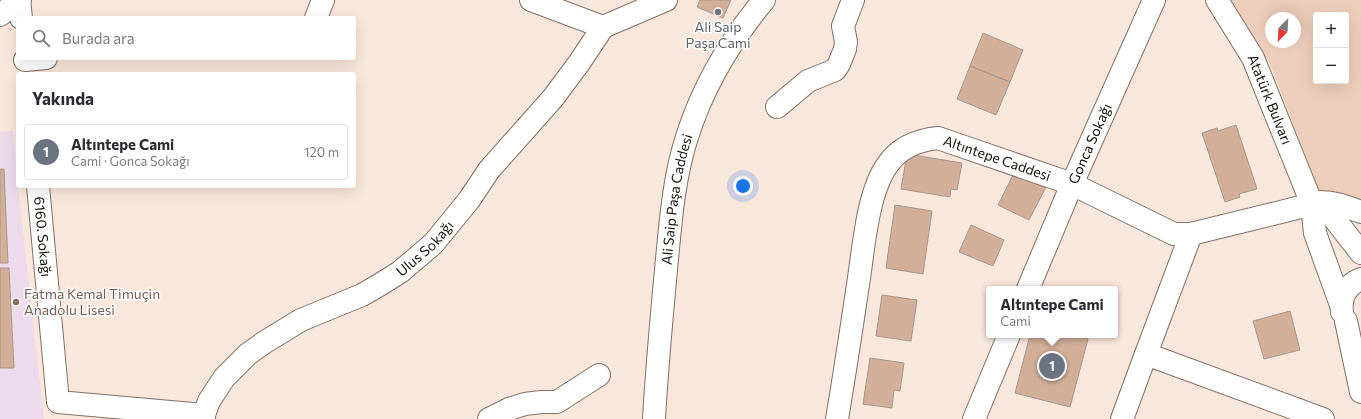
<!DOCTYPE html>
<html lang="tr">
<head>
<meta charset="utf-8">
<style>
  :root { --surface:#fff; --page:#f2f2f3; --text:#2b2b33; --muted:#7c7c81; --line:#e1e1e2; --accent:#486a22 }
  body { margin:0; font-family:Commissioner,sans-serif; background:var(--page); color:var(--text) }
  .controls { position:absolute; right:12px; top:12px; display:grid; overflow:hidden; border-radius:4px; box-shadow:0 4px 16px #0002 }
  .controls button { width:36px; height:36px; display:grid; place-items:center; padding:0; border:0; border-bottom:1px solid var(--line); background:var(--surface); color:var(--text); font:20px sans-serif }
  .compass { position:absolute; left:1265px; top:12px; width:36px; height:36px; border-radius:50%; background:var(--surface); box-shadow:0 4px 16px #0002; rotate:204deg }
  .you { position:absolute; left:743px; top:186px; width:14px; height:14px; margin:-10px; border:3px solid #fff; border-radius:50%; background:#1a73e8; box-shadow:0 0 0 6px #1a73e833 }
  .badge { display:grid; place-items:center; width:26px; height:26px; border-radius:50%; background:var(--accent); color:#fff; font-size:13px; font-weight:700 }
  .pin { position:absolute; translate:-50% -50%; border:2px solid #fff; box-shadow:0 1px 4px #0006 }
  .popup { position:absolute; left:986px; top:286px; width:132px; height:52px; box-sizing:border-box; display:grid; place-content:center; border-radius:4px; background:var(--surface); filter:drop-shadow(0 1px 3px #0005); font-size:13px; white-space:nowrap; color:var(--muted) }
  .popup b { font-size:15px; color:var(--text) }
  .popup::after { content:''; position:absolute; left:50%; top:100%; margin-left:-8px; border:8px solid transparent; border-top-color:var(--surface) }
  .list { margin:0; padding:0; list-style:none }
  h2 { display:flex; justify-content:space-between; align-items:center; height:52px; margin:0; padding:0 16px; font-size:17px }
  h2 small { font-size:13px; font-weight:400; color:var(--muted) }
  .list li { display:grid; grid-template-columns:26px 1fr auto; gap:12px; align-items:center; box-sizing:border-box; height:56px; margin:0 8px 8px; padding:0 8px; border:1px solid var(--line); border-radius:4px }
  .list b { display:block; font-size:15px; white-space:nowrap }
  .list p { margin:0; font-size:13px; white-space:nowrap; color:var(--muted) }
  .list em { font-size:13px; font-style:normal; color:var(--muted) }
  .icon { flex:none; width:22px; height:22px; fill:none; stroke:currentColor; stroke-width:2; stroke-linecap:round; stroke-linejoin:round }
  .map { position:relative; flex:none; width:1361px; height:419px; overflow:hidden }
  .search { position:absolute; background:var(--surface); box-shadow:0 4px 16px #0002; left:16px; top:16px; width:340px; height:44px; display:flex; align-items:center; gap:10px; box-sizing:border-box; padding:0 14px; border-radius:4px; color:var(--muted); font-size:15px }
  .panel { position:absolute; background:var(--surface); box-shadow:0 4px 16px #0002; left:16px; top:72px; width:340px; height:116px; border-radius:4px }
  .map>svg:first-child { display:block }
  .education { fill:#eddbec }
  .green { fill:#edceba; fill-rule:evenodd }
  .building { fill:#d2af98; stroke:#a8978c }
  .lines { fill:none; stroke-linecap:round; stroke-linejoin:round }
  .minor-casing { stroke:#807066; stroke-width:24 }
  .major-casing { stroke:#807066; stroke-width:24 }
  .minor { stroke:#fff; stroke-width:22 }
  .major { stroke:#fff; stroke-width:22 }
  .worship-dot { fill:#6b7280; stroke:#fff; stroke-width:1.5 }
  .education-dot { fill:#8d6e63; stroke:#fff; stroke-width:1.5 }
  .labels { text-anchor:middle; stroke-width:3; stroke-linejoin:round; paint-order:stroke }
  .worship-label { font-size:14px; fill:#5b616d; stroke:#fff }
  .street-label { font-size:14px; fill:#15100c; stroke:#fff }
  .education-label { font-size:14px; fill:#785e54; stroke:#fff; text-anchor:start }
</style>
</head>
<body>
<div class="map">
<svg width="1361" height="419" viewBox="0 0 1361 419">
  <rect width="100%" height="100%" fill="#fae7dc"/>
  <!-- education -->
  <path class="education" d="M13,131L18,186L44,419H0V132Z"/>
  <!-- green -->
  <path class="green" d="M1231,0H1361V206L1320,192L1270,64ZM1316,15H1346V81H1316ZM1271,18H1295V42H1271Z"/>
  <!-- building -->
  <path class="building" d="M700,0H731L723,18L697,7Z
    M983,33L1023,50L1010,82L970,66Z
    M970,66L1010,82L996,115L957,99Z
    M1236,125L1257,189L1239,194L1240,197L1225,202L1202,133L1217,128L1218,131Z
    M907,154L962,163L957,190L951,189L950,197L901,189Z
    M0,169H4L8,263H0Z
    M1015,171L1046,187L1029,220L998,205Z
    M895,205L932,211L923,274L886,268Z
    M971,225L1004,240L993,266L959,252Z
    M0,268H9L14,368H0Z
    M882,295L917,300L911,341L876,336Z
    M1290,311L1300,350L1264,359L1253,321Z
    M1030,335H1075L1088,339L1070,407L1015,393Z
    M870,358L904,363L900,391L894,390L892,408L863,404Z"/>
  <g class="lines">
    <!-- minor casing -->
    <g class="minor-casing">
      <g id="minor">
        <path d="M19,0L21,18"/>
        <path d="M531,0L603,27L666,0"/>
        <path d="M316,18L323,0"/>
        <path d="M25,60L46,58"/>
        <path d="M777,107L808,81L835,70L839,64L845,49L846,42L843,26L853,0"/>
        <path id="s1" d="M38,186L58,402L204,415V419"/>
        <path d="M1191,234L1146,354L1323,419"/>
        <path id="s2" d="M1028,289L1072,184L1154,0"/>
        <path id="s3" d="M204,415L209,401L224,378L248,354L265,342L301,320L362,295L381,284L400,272L433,244L469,200L489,170L553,98L579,63L603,27"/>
        <path d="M489,419L509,409L525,404L541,402H557L599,375"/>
        <path id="s4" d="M654,419C657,365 662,312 667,259C671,218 674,177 687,137C703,86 730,41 764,0"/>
        <path id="s5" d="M837,419C845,372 852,325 859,278C864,244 868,191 888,164C900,147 918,140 938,138L1072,184L1174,234H1191L1321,202C1336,202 1347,207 1361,212"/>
        <path d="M974,419L1009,335"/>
        <path d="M1122,419L1146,354"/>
      </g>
    </g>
    <!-- major casing -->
    <g class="major-casing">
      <g id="major">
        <path id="s6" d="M1217,0L1253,58L1312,204L1315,233L1341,305"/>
        <path d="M0,15L20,0"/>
        <path d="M1312,204L1333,217L1361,253"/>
        <path d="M1342,312C1340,297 1346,285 1361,279"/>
        <path d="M1346,321L1361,392"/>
      </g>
    </g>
    <!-- minor -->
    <use href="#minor" class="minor"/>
    <!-- major -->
    <use href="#major" class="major"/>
  </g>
  <!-- markers -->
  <circle class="worship-dot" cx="718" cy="12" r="4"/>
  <circle class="education-dot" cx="16" cy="302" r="4"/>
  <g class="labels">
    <!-- worship labels -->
    <g class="worship-label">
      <text x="718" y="32">Ali Saip<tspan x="718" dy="16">Paşa Cami</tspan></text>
    </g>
    <!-- street labels -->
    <g class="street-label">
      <text dy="5" stroke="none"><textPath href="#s6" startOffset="113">Atatürk Bulvarı</textPath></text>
      <text dy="5" stroke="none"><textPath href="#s2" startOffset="158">Gonca Sokağı</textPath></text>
      <text dy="5" stroke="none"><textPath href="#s5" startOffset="382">Altıntepe Caddesi</textPath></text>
      <text dy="5" stroke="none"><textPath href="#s4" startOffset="221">Ali Saip Paşa Caddesi</textPath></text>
      <text dy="5" stroke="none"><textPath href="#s1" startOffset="51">6160. Sokağı</textPath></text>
      <text dy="5" stroke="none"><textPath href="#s3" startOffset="284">Ulus Sokağı</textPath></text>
    </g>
    <!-- education labels -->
    <g class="education-label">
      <text x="24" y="299">Fatma Kemal Timuçin<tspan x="24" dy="16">Anadolu Lisesi</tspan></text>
    </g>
  </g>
</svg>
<div class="controls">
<button>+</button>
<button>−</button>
</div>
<svg class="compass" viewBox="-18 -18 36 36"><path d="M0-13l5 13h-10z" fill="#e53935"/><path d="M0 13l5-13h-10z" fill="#7c7c81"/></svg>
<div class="you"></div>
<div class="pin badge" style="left:1052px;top:366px;background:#6b7280">1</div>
<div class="popup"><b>Altıntepe Cami</b>Cami</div>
<div class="search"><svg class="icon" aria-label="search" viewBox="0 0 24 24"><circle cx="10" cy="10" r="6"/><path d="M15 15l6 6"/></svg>Burada ara</div>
<section class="panel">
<h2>Yakında<small></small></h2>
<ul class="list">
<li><span class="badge" style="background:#6b7280">1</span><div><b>Altıntepe Cami</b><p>Cami · Gonca Sokağı</p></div><em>120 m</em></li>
</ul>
</section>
</div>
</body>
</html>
